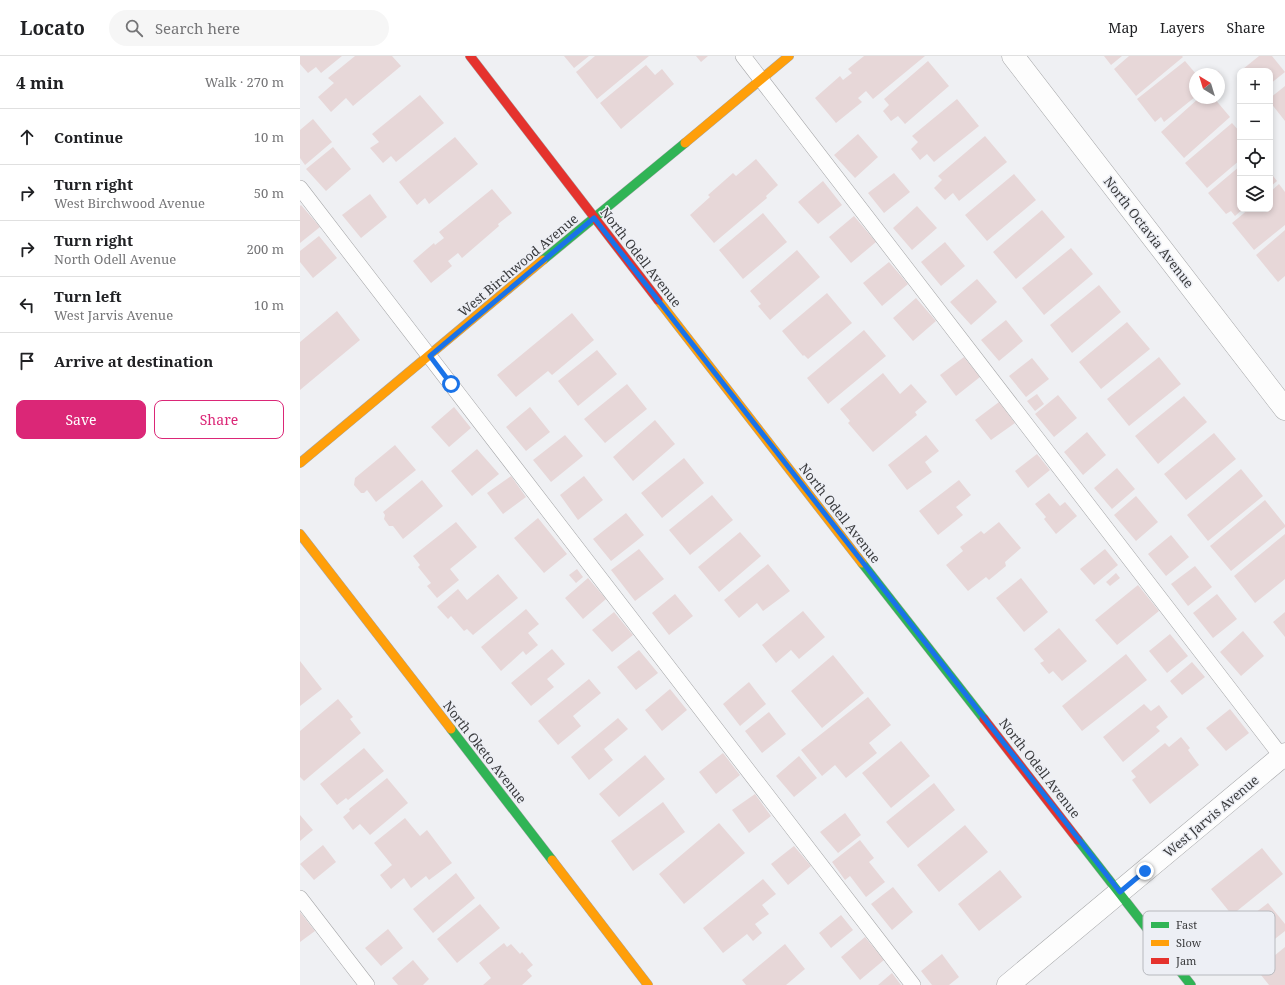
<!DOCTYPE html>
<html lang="en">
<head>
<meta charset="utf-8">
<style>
  :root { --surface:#fff; --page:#f6f6f6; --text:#202124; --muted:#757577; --line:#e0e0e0; --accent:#db2777 }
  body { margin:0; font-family:"Noto Serif",serif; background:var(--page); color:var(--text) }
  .controls { position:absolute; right:12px; top:12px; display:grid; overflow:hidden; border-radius:8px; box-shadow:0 2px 6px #0003 }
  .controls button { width:36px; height:36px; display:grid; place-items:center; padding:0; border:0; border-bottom:1px solid var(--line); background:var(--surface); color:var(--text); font:20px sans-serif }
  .compass { position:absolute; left:889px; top:12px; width:36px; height:36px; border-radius:50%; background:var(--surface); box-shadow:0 2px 6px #0003; rotate:322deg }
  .stop { position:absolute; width:12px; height:12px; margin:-9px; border:3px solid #1a73e8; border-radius:50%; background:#fff }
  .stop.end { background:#1a73e8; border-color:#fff; box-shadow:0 1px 4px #0008 }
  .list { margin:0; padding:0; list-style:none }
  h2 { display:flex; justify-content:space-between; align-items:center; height:52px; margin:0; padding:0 16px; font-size:17px }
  h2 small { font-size:13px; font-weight:400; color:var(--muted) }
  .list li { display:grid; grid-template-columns:26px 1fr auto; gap:12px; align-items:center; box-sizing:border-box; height:56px; padding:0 16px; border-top:1px solid var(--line) }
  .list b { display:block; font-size:15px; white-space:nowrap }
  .list p { margin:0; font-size:13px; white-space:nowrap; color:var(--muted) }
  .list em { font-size:13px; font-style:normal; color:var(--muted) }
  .actions { display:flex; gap:8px; padding:12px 16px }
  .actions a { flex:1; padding:9px 0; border:1px solid var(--accent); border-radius:8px; text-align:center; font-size:14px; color:var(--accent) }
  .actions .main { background:var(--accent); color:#fff }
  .icon { flex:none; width:22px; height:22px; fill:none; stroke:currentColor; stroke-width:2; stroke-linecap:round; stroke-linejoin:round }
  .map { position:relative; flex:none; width:985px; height:929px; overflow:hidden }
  header { display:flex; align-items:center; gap:24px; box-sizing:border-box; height:56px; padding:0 20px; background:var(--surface); border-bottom:1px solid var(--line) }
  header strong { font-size:19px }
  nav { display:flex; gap:22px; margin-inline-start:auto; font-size:14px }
  .search { width:280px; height:36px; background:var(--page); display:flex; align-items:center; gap:10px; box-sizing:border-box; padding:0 14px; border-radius:22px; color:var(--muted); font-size:15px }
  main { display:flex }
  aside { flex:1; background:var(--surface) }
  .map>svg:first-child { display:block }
  .building { fill:#e7d7d8 }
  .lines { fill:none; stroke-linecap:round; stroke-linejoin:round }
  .lane-casing { stroke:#a4a5a7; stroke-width:16 }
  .street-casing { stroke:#a4a5a7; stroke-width:23 }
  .fast-casing { stroke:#a4a5a7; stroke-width:10 }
  .slow-casing { stroke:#a4a5a7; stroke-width:10 }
  .jam-casing { stroke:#a4a5a7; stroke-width:10 }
  .lane { stroke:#fdfdfd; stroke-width:15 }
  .street { stroke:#fdfdfd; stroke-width:22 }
  .fast { stroke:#30b455; stroke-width:9 }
  .slow { stroke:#ff9f0a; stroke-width:9 }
  .jam { stroke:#e5322d; stroke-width:9 }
  .route { stroke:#1a73e8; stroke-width:5 }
  .labels { text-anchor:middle; stroke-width:3; stroke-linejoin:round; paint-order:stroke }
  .street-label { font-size:13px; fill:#393a3c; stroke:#edeff5 }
  .key { fill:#edeff5; stroke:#b7b9be; stroke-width:1 }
  .key-label { font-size:11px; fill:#393a3c }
</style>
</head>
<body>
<header>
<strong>Locato</strong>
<div class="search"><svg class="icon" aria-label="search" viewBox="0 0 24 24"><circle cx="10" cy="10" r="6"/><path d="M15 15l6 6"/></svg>Search here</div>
<nav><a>Map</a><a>Layers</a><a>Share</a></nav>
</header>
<main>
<aside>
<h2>4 min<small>Walk · 270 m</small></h2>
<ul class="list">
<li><svg class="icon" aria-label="ahead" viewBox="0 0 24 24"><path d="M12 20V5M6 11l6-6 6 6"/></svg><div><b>Continue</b></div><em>10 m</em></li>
<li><svg class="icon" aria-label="right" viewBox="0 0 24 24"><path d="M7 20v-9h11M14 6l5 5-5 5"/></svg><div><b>Turn right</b><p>West Birchwood Avenue</p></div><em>50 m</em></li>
<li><svg class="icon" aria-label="right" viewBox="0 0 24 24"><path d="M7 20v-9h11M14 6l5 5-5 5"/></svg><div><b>Turn right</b><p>North Odell Avenue</p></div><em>200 m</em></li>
<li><svg class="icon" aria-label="left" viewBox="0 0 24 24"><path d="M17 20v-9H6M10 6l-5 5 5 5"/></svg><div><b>Turn left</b><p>West Jarvis Avenue</p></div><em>10 m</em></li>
<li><svg class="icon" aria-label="arrive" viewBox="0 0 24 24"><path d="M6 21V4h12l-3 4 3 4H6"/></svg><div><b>Arrive at destination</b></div></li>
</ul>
<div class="actions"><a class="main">Save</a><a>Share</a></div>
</aside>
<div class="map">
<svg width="985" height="929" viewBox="0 0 985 929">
  <rect width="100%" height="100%" fill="#eff0f3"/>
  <!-- building -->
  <path class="building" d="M0,0H42L21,17L16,11L8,17L0,8Z
    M55,0H92L101,10L53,50L46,42L31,56L18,41L34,27L28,22Z
    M264,0H289L274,12Z
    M295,0H349L297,43L276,16Z
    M396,0H408L401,6Z
    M564,0H625L573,43L566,35L558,42L562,46L536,67L515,42L540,20L543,24L552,17L548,13Z
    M804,0H822L811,9Z
    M829,0H882L883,1L836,40L814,13Z
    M959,0H972L985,16L970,28V15H945L943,13Z
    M628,5L649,30L605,68L598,60L591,65L583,55L589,49L584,43Z
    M885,5L896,18H895V41L864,66L861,61L855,66L837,43Z
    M346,9L355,19L362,13L374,28L321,73L300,47Z
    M918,15L922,20L919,22V18H914Z
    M985,30V65L970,46V42Z
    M120,39L144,67L96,106L91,100L83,107L70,92L79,86L72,78Z
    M899,42H914L930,61L884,102L861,76Z
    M657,43L679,70L634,106L627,98L620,104L611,93L618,86L612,80Z
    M13,63L32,86L5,109L0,102V74Z
    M932,67L940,76V104L907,132L885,107Z
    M558,78L578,101L555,122L534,99Z
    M685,80L707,106L659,145L653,137L645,144L634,132L642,124L638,120Z
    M155,81L178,108L129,148L125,142L117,149L99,126Z
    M33,91L51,113L26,135L6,113Z
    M456,103L478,129L466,140L467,142L414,187L390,159L410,141L408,139L433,117L436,120Z
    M940,110V153H943L935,160L931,155L926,158L908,137Z
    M970,116L977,125L970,131Z
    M594,117L610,136L584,157L568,137Z
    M714,118L736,144L687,185L665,159Z
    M523,125L542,149L518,168L498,146Z
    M979,128L985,136V169L954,194L932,167L949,153H970V136Z
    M192,133L212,157L198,168L199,170L162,202L158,197L148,205L152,210L131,227L113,205L134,187L135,189L144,182L139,176Z
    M70,138L87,161L61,182L42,159Z
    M1,149L20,171L0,187V150Z
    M617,150L637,172L612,194L593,172Z
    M742,154L765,181L716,223L693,196Z
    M463,157L487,186L443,223L419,194Z
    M554,160L576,186L551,207L529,181Z
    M985,174V220L978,226L956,199Z
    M19,180L37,202L13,222L0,206V195Z
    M645,186L665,210L641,230L621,206Z
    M771,192L793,218L744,259L722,232Z
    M497,194L520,221L470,264L458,250L461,248L450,235Z
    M589,206L608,228L582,250L563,227Z
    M677,223L697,246L671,269L650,246Z
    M799,229L821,256L772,297L750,269Z
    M527,237L552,267L508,303L504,299L503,300L482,275Z
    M616,242L636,265L613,285L593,262Z
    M37,255L60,284L0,334V286Z
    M272,257L294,284L252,319L248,315L216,341L197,319Z
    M706,264L723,285L699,305L681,284Z
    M827,266L850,293L801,333L779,306Z
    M564,274L586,300L528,348L507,322Z
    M297,294L317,318L278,350L258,325Z
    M664,301L680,321L656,340L640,319Z
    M859,301L881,328L829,370L807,343Z
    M732,302L749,323L726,341L709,320Z
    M583,317L600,338L611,328L627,346L615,356L617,359L573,396L548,367L550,365L540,353Z
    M327,328L347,353L305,387L284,363Z
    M737,338L744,348L735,355L727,345Z
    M758,339L777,362L754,381L735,358Z
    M884,340L907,366L858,408L835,380Z
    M699,346L715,367L691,384L675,364Z
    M154,351L171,372L149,391L131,371Z
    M230,351L250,376L226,395L206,371Z
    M355,364L375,388L333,425L313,401Z
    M787,376L806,399L783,419L764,396Z
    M914,377L936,403L886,444L864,418Z
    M265,379L283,400L251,426L233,404Z
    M626,379L639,395L625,406L632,416L607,434L588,409Z
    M95,389L116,414L76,446L67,434L64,437H61L54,429L55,422Z
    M177,393L199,418L172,440L151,415Z
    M737,398L750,414L728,432L715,415Z
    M384,402L404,427L362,462L341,437Z
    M817,412L835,433L812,453L794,432Z
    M941,413L963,440L908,485L887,459Z
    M211,420L226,441L203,458L187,437Z
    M284,420L303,444L278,464L260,439Z
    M122,424L143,450L103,483L93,470H89L84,463L85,459L83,456Z
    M659,424L671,439L656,451L663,459L638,479L619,455Z
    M749,437L760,450L765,446L777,460L756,478L744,463L746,461L735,448Z
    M412,439L433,464L390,499L369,474Z
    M836,440L858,466L836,485L814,459Z
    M965,444L985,469V471L931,515L910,490Z
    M326,457L344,479L311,505L293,483Z
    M238,462L267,498L244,517L214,482Z
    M156,466L177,491L150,513L159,524L137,542L127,530L131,527L118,511L120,509L113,500Z
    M699,466L721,492L705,506L706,510L689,524L686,521L668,535L646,509L663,495L660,491L681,475L684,478Z
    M440,476L461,500L419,536L398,511Z
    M985,478V523L955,547L934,520Z
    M871,479L889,501L866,520L848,498Z
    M339,493L364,523L335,545L311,514Z
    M805,493L818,509L794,529L780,513Z
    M468,508L490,535L463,555L457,547L439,562L424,544Z
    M895,510L912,531L888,550L871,528Z
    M277,513L283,521L276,527L269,519Z
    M816,517L820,522L810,530L806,526Z
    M198,518L218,542L173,579L167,573L164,575L151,560L148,563L137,551L158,533L167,544Z
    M288,522L306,543L283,563L265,542Z
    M721,522L748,556L724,576L696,542Z
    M838,529L859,555L817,589L795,564Z
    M375,538L393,560L369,579L352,557Z
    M917,538L937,563L913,582L893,557Z
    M226,553L239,568L228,577L238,589L226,599L223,595L201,615L181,591Z
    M503,555L525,581L499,603L491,594L476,607L462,589Z
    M314,556L333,579L312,596L292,574Z
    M985,556V581L973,566Z
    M759,572L787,605L762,625L753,615L749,618L740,607L744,605L734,593Z
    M943,575L964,600L941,620L920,596Z
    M870,578L888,600L867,617L849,595Z
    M252,593L265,608L247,623L254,631L231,650L211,627Z
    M339,594L358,617L336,634L317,611Z
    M826,598L847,624L782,675L762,650Z
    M533,599L564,637L522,672L491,635Z
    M0,605L22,633L0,650Z
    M892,606L905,621L882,639L870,625Z
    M289,623L301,637L273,660L281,670L258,689L238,665Z
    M449,626L466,648L440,670L423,648Z
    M370,633L387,654L362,675L345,654Z
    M568,641L591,669L569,687L577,697L546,722L535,709L522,720L501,694Z
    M38,643L53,661L50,663L61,677L4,725L0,721V675Z
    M844,648L851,655L859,649L868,661L856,671L860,675L823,706L803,681Z
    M930,653L949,677L926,695L906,672Z
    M469,656L486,678L462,697L445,675Z
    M318,662L328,673L304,693L313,704L289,724L271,701Z
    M881,681L890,692L888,694L899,709L850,748L832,724L836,721L831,715L865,687L869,691Z
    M601,685L630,720L591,752L562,717Z
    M64,692L84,715L48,744L46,742L37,749L20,728Z
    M423,697L440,719L416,738L399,716Z
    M345,699L365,723L319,761L299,738Z
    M499,700L517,722L494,741L476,720Z
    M87,722L108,747L70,779L60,768L53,774L43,761L50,755L49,753Z
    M634,727L655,754L608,792L586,766Z
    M455,738L471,760L449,777L432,754Z
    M363,746L385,776L333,815L311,785Z
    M545,757L561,779L538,797L520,776Z
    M0,759L13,774L0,785Z
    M105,762L120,780L127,774L152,807L129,824L126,820L111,832L104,822L91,833L80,819L92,809L74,787Z
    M419,767L445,797L384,848L359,818Z
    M665,769L688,796L639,836L617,809Z
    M560,784L574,802L569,806L585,826L566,841L550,820L545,824L532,806Z
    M23,789L36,806L14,824L0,808Z
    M494,790L511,810L488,829L471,808Z
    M962,792L983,818L932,859L911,833Z
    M700,814L722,841L679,875L658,848Z
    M156,817L175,842L133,877L113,853Z
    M463,823L476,838L462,849L469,858L455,868L462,877L453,885L447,878L423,897L403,872Z
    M593,831L613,856L592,874L571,848Z
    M968,847L985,868V875L962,893L942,867Z
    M180,848L200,872L157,907L137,883Z
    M0,856L15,875L0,886Z
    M541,859L553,874L531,892L519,877Z
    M88,873L103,892L81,910L65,892Z
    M565,881L584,904L560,924L541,901Z
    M204,887L207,891L211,888L220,898L222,896L233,909L227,914L232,920L222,929H183L191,922L179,907Z
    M485,888L505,913L486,929H446L442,924Z
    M985,891V929H969L957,914Z
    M642,898L659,921L649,929H632L621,915Z
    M113,904L129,923L123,929H98L92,922Z
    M592,917L601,929H578Z"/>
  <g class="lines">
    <!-- lane casing -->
    <g class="lane-casing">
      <path id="lane" d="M443,0L985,705
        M0,132L613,929
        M0,842L67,929"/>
    </g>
    <!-- street casing -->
    <g class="street-casing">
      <path id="street" d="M713,0L985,353
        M708,929L985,698"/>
    </g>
    <!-- fast casing -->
    <g class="fast-casing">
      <path id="fast" d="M243,204L385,87
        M562,507L684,663
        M151,673L252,804
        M778,784L891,929"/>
    </g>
    <!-- slow casing -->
    <g class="slow-casing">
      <path id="slow" d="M385,87L489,0
        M358,244L562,507
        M0,407L243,204
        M0,478L151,673
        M252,804L348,929"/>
    </g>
    <!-- jam casing -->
    <g class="jam-casing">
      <path id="jam" d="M170,0L358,244
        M684,663L778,784"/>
    </g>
    <!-- lane -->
    <use href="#lane" class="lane"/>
    <!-- street -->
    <use href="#street" class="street"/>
    <!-- fast -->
    <use href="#fast" class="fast"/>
    <!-- slow -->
    <use href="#slow" class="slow"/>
    <!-- jam -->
    <use href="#jam" class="jam"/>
  </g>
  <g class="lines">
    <!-- route -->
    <path class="route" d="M151,328L130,300L294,162L820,836L845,815"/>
  </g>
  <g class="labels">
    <!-- street labels -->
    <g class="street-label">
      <text transform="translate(849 176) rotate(52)" y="5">North Octavia Avenue</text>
      <text transform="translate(341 201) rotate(52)" y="5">North Odell Avenue</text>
      <text transform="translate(218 209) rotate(-40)" y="5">West Birchwood Avenue</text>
      <text transform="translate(540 457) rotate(52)" y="5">North Odell Avenue</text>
      <text transform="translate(185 696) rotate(52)" y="5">North Oketo Avenue</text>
      <text transform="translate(740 712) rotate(52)" y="5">North Odell Avenue</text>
      <text transform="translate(911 760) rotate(-40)" y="5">West Jarvis Avenue</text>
    </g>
  </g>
  <!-- legend -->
  <rect x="843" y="855" width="132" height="64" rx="6" class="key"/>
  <rect x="851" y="866" width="18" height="6" fill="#30b455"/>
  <rect x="851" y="884" width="18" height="6" fill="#ff9f0a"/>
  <rect x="851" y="902" width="18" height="6" fill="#e5322d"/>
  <g class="key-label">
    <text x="876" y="873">Fast</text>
    <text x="876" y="891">Slow</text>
    <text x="876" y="909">Jam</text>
  </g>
</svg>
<div class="controls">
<button>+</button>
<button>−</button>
<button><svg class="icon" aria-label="locate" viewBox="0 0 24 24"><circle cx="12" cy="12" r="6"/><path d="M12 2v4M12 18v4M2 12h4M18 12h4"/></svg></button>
<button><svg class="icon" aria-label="layers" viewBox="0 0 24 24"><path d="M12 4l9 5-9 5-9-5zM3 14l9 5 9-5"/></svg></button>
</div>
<svg class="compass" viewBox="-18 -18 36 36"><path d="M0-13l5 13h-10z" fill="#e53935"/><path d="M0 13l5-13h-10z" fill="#757577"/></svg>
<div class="stop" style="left:151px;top:328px"></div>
<div class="stop end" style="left:845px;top:815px"></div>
</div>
</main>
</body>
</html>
